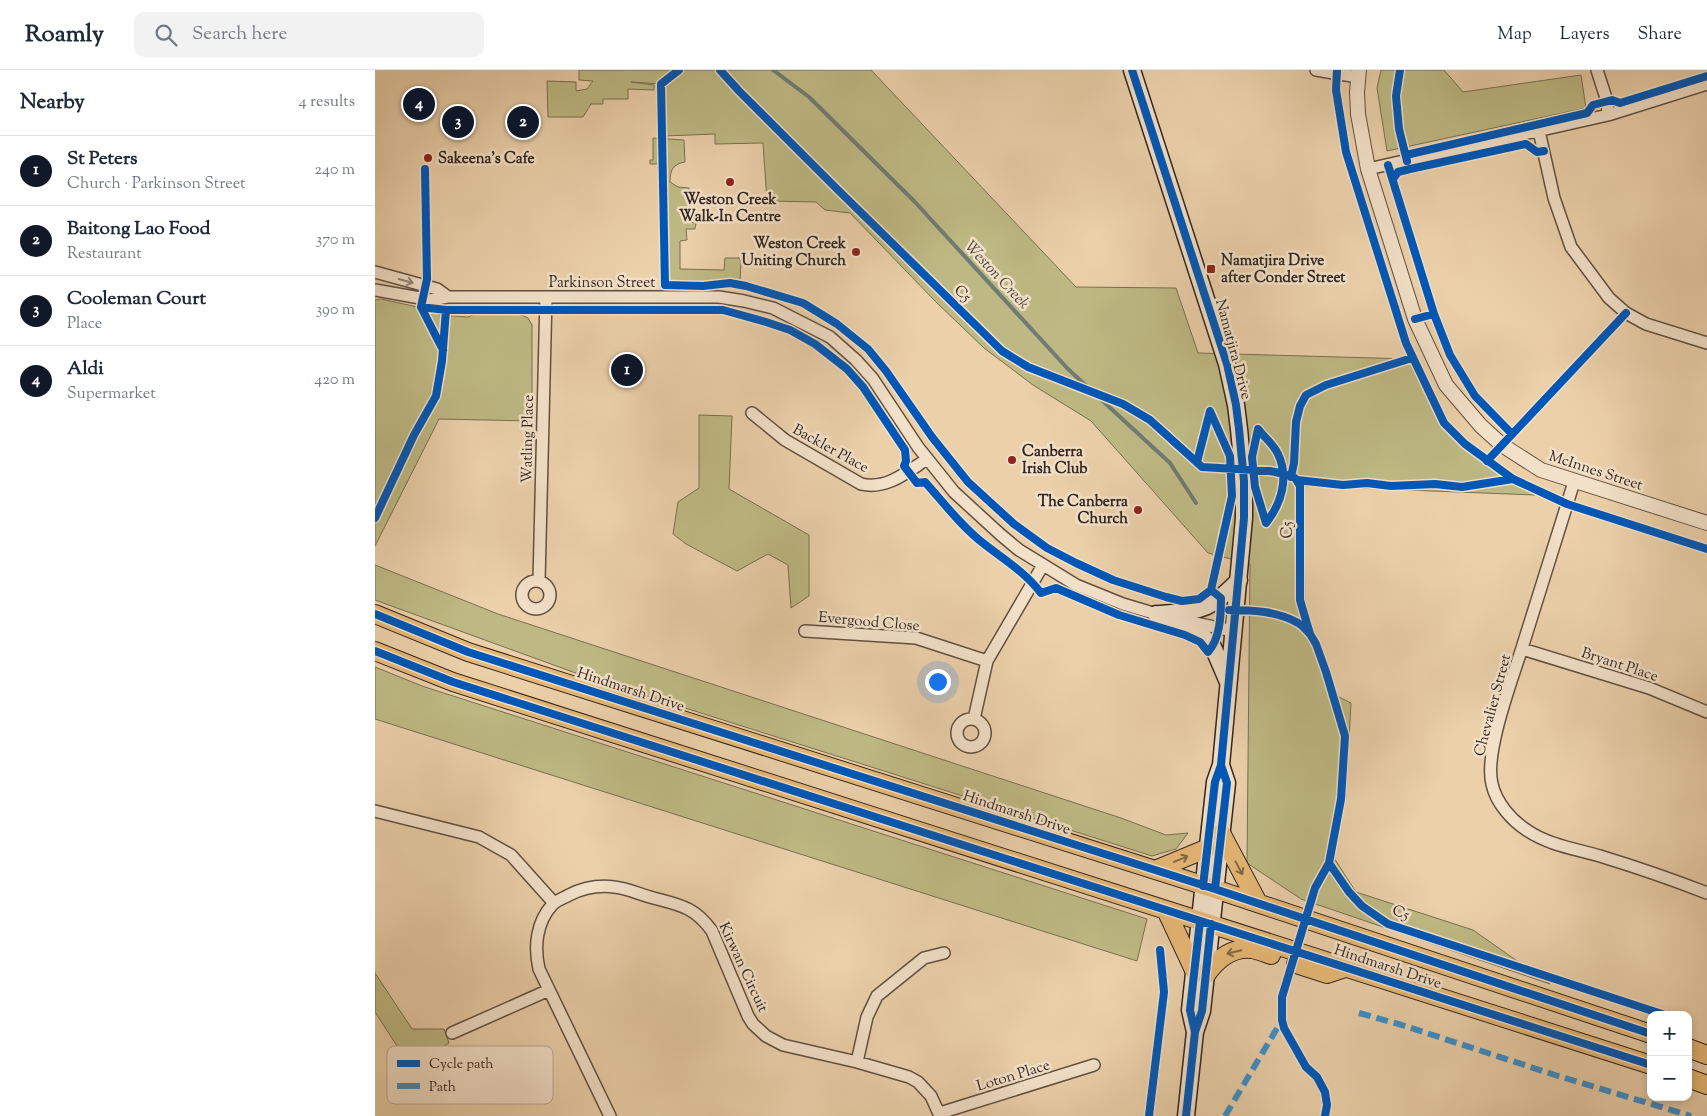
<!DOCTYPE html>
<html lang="en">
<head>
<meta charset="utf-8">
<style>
  :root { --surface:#fff; --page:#f2f2f3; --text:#1f2937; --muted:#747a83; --line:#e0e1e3; --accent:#111827 }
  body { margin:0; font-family:"Sorts Mill Goudy",serif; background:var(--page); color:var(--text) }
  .controls { position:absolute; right:15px; bottom:15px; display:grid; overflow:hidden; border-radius:10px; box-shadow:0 2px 8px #0003 }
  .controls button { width:45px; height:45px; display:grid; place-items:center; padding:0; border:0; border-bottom:1px solid var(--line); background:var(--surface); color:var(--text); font:25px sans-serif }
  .you { position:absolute; left:562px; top:611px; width:18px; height:18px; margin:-12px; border:4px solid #fff; border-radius:50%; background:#1a73e8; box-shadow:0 0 0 8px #1a73e833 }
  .badge { display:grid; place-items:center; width:32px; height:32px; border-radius:50%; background:var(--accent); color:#fff; font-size:16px; font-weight:700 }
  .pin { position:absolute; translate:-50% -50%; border:2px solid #fff; box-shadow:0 1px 5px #0006 }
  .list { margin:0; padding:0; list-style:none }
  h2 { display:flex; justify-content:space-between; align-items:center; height:65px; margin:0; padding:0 20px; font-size:21px }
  h2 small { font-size:16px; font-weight:400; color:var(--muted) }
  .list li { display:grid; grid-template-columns:32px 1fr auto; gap:15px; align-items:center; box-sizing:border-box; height:70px; padding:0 20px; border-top:1px solid var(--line) }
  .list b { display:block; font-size:19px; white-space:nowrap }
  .list p { margin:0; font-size:16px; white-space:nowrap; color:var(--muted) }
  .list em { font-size:16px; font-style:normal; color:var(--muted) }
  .icon { flex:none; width:28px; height:28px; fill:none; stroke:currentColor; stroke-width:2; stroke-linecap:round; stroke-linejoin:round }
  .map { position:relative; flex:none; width:1332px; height:1046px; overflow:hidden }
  header { display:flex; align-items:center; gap:30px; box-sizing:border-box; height:70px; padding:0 25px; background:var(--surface); border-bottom:1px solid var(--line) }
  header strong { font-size:24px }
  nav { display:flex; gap:28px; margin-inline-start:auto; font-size:18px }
  .search { width:350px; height:45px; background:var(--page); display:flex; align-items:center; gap:12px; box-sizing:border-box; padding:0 18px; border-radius:10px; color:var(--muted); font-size:19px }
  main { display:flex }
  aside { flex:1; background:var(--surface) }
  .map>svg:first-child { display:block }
  .green { fill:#beb984; stroke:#787052 }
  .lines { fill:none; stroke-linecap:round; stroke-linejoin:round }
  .stream { stroke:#707c73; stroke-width:4 }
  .minor-casing { stroke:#615042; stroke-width:14 }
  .tertiary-casing { stroke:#615042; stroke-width:16 }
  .secondary-casing { stroke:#332620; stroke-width:19 }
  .primary-casing { stroke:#332620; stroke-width:20 }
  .minor { stroke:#f2e0c8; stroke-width:11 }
  .tertiary { stroke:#f2e0c8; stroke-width:14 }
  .secondary { stroke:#f2e0c8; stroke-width:16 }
  .primary { stroke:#e6b875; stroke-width:18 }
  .quiet { stroke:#3d8fca; stroke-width:6; stroke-dasharray:12 6; stroke-linecap:butt }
  .cycleway-casing { stroke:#f2e0c8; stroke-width:11 }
  .cycleway { stroke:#0057b8; stroke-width:8 }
  .oneway { stroke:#928374 }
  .oneway2 { stroke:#846846 }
  .poi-dot { fill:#8f2418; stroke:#f2e0c8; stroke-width:2 }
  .labels { text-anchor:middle; stroke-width:5; stroke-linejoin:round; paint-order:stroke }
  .poi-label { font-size:15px; font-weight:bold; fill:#332620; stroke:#f2e0c8; text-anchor:start }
  .street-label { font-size:15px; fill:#332620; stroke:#f2e0c8 }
  .water-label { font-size:16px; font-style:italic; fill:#4c4a43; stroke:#f2e0c8 }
  .key { fill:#f2e0c8; stroke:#b9a896; stroke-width:1 }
  .key-label { font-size:14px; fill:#332620 }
</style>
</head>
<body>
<header>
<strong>Roamly</strong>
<div class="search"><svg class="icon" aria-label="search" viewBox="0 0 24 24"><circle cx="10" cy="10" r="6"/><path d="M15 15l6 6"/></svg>Search here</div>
<nav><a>Map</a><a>Layers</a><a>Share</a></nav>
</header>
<main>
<aside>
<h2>Nearby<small>4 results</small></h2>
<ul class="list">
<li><span class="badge">1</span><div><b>St Peters</b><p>Church · Parkinson Street</p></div><em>240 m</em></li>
<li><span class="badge">2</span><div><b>Baitong Lao Food</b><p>Restaurant</p></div><em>370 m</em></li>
<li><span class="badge">3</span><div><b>Cooleman Court</b><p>Place</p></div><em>390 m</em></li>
<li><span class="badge">4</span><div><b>Aldi</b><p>Supermarket</p></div><em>420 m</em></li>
</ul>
</aside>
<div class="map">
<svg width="1332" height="1046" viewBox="0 0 1332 1046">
  <rect width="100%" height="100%" fill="#ebd0aa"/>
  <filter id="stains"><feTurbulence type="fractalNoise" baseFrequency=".004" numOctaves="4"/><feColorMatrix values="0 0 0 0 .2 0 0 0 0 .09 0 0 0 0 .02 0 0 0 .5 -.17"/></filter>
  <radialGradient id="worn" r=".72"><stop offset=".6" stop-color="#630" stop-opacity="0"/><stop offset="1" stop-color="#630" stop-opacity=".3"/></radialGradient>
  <!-- green -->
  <path class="green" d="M204,0H496L701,217L801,218L823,283L1036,289L1065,352L1091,376L1160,425L929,416L930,556L952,602L960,625L976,633L971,728L959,788L981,822L1098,860L1175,914L926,829L872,793L875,494L833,483L716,351L658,315L609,278L561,232L475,143L450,140L441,132L392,131L388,73L340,74V64L289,66L285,14L256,12L279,15V20L253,19V29H228V34H216L208,47H173L172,11L201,12V21L212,19L218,11L204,10Z
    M1006,0H1069L1088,22L1206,5L1211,38L1012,81L1002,18Z
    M278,68L309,70L310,92C298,94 295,100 295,112L303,117L314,118L315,152L321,153L320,159H311L312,170L305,171V199L349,200L350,188H364L366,192L365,212L328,216L290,215L287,94H275V90H278Z
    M6,229L61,241L64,245L93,247L102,243L144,244L153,248L157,255V351L64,349L0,476V230Z
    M324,345L357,346L354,419L434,465V526L416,538L413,495L393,484L362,501L311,474L298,464L303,432L324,418Z
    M0,495L123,544L746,748L791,765L813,763L801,779L777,786L206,605L0,530Z
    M0,597L47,616L772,849L762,891L0,649Z
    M0,903L37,959H69L74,973L35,996L0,942Z"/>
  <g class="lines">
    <!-- stream -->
    <path class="stream" d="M398,0L434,27L539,131L693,299L795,393L821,433"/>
    <!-- minor casing -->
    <g class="minor-casing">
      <path id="minor" d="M941,0L983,7
        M1222,0L1232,31L1233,45
        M1164,61L1179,128L1196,177L1234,228L1251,243L1271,254L1332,273
        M993,99L1233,45L1332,14
        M0,202L62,219L73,227
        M0,220L56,230L73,227H344L369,231L398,238L455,267L481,290L498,309L543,377L579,422L626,465L644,480L701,515L748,534L788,546
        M377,343L410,370L486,414C512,420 532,402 552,389
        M1199,412C1182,467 1164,523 1147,578C1137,610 1109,683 1117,714C1121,733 1137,751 1153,761C1174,775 1201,779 1225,786C1261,797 1296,809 1332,823
        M164,511L171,227
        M147 525a14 14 0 1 1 28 0a14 14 0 1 1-28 0Z
        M811,551L858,561
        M430,561L541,568L612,591
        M1147,579L1274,618L1332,642
        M599,649L612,591L668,495
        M582 663a14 14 0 1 1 28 0a14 14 0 1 1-28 0Z
        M0,741L104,767L136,785L179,833
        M77,963L174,920
        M482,992L492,947L502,926L549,888L569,883
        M565,1043L719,995
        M235,1046L164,899C159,877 161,852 178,834C182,830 189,828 194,825C208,818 224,815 239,817C251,818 264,824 275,827C304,835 319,836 337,861L373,946L378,954L391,966L408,975L482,992L534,1007L543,1012L556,1026L565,1046"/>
    </g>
    <!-- tertiary casing -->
    <g class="tertiary-casing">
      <path id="tertiary" d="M984,0L982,22L983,44L993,99L1040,249L1071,315L1106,356L1127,375L1166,400L1332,453"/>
    </g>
    <!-- secondary casing -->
    <g class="secondary-casing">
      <path id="secondary" d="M757,0L852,294L861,335L864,359L869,411V448L846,695L840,712L815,940L820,962
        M781,544L823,561L838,577L853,612
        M785,544C827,540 833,542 864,510
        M811,1046L820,962L827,941L852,713L846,695"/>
    </g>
    <!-- primary casing -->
    <g class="primary-casing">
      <path id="primary" d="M0,544L93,582L840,819L1276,964
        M0,581L78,612L1276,995
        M846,763L883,833
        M780,800L833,778
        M791,840L819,900
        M921,894L952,904L973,897
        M831,905C842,889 857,877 877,879C883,880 890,883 896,885
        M1313,978L1332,985
        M1313,1008L1332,1015"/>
    </g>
    <!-- minor -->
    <use href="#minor" class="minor"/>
    <!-- tertiary -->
    <use href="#tertiary" class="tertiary"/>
    <!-- secondary -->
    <use href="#secondary" class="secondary"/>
    <!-- primary -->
    <use href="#primary" class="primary"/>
    <!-- quiet -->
    <path class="quiet" d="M984,943L1027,955L1180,1005L1316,1046
      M850,1046L907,950"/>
    <!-- cycleway casing -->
    <g class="cycleway-casing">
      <path id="cycleway" d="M304,0L286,14L290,215L328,216L355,213L371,216L428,233L462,254L493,279L511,301L557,367L593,412L639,454L672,478L701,493L738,510L791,527L807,531L824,529L836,520L857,426L855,386L835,341L822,392
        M345,0L364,21L461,118L627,281L653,297L748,334L775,350L827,397L895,401L909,404L920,408L925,416V530L935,564L941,574L951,602L970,666L966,729L954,793L940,818L907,927V950L909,958L931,997L942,1007L950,1022L952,1035L950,1046
        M757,0L852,294L861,335L864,359L869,411V448L846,695L840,712L828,816
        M1025,0L1021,26L1024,59L1032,91
        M1031,85L1212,43L1218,35L1237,30L1245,33L1332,6
        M1013,95L1059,244
        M50,99L52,209L46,237L68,280
        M1018,109L1023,102L1035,99L1151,74L1162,82L1169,81
        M46,237L71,240H348L391,252L415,260L440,274L472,299L488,317L530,380L531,391L529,396L542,413L550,412C568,432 586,456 608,473C628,489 650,502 666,523L681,518L744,545L810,565L825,572L833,582C845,569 846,546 846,528L836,520
        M1040,249L1059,244L1075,285L1100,326L1137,364
        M883,359C889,367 899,375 903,384C914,407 907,433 891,453L880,417L877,387Z
        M1112,391L1251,243
        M916,407L919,393L921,352L925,336L931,325L951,315L1037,288
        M1138,409L1192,434L1332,479
        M922,410L968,415L992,413L1016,416L1060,414L1087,417L1138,409L1090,374L1069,353L1031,273L971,82L961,20L962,0
        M0,448L39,365L61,326L67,291L71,240
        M854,540C876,540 903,541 923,553C927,555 931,560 935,564
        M0,544L93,582L840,819L1276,964
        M0,581L78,612L1276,995
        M954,793L974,822L987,836L1013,854L1290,945
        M840,819L852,713L846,695
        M820,962L815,940L825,851
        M774,1046L789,922L785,880
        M811,1046L820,962L827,941L836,854"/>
    </g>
    <!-- cycleway -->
    <use href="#cycleway" class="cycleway"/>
  </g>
  <!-- one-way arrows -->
  <defs><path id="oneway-shaft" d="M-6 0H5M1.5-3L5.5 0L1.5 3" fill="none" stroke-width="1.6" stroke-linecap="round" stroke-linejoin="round" transform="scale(1.25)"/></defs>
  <use class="oneway" href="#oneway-shaft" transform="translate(31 211) rotate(16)"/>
  <g class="oneway2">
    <use href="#oneway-shaft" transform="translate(806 789) rotate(-23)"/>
    <use href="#oneway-shaft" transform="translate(864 798) rotate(62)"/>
    <use href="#oneway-shaft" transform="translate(859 882) rotate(166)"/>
  </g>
  <!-- markers -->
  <g class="poi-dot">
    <circle cx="53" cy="88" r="5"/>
    <circle cx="355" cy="112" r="5"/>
    <circle cx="481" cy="182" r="5"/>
    <rect x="831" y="194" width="10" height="10" rx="2.5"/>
    <circle cx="637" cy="390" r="5"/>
    <circle cx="763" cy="440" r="5"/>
  </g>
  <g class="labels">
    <!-- poi labels -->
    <g class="poi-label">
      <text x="63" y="93">Sakeena's Cafe</text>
      <text x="355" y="134" text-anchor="middle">Weston Creek<tspan x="355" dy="17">Walk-In Centre</tspan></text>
      <text x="471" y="178" text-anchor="end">Weston Creek<tspan x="471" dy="17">Uniting Church</tspan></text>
      <text x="846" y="195">Namatjira Drive<tspan x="846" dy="17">after Conder Street</tspan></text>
      <text x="647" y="386">Canberra<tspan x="647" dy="17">Irish Club</tspan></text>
      <text x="753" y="436" text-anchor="end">The Canberra<tspan x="753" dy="17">Church</tspan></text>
    </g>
    <!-- street labels -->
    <g class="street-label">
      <text x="227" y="217">Parkinson Street</text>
      <text transform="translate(588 223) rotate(44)" y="5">C5</text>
      <text transform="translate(859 279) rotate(75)" y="5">Namatjira Drive</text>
      <text transform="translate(152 369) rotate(-89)" y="5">Watling Place</text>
      <text transform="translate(456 378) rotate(29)" y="5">Backler Place</text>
      <text transform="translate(1221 400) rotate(18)" y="5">McInnes Street</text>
      <text transform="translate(912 460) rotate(-90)" y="5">C5</text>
      <text transform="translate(494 551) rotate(5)" y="5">Evergood Close</text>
      <text transform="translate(1245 594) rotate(18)" y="5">Bryant Place</text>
      <text transform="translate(256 619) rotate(18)" y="5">Hindmarsh Drive</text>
      <text transform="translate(1117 635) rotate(-75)" y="5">Chevalier Street</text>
      <text transform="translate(642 742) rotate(18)" y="5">Hindmarsh Drive</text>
      <text transform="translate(1026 842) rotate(23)" y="5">C5</text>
      <text transform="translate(1013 896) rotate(18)" y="5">Hindmarsh Drive</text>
      <text transform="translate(369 897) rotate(65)" y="5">Kirwan Circuit</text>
      <text transform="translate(638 1005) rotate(-17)" y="5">Loton Place</text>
    </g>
    <!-- water labels -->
    <g class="water-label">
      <text transform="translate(623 204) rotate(47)" y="6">Weston Creek</text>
    </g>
  </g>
  <!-- legend -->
  <rect x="12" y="976" width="166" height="58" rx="8" class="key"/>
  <rect x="22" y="990" width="23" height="7" fill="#0057b8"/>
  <rect x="22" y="1013" width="23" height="6" fill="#3d8fca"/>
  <g class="key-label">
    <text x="54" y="998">Cycle path</text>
    <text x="54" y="1021">Path</text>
  </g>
  <rect width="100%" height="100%" filter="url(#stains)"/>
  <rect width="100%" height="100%" fill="url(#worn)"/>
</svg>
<div class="controls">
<button>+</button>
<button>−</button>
</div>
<div class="you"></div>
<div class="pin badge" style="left:252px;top:300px">1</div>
<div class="pin badge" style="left:148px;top:52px">2</div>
<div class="pin badge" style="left:83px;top:52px">3</div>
<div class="pin badge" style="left:44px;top:34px">4</div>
</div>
</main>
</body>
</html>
